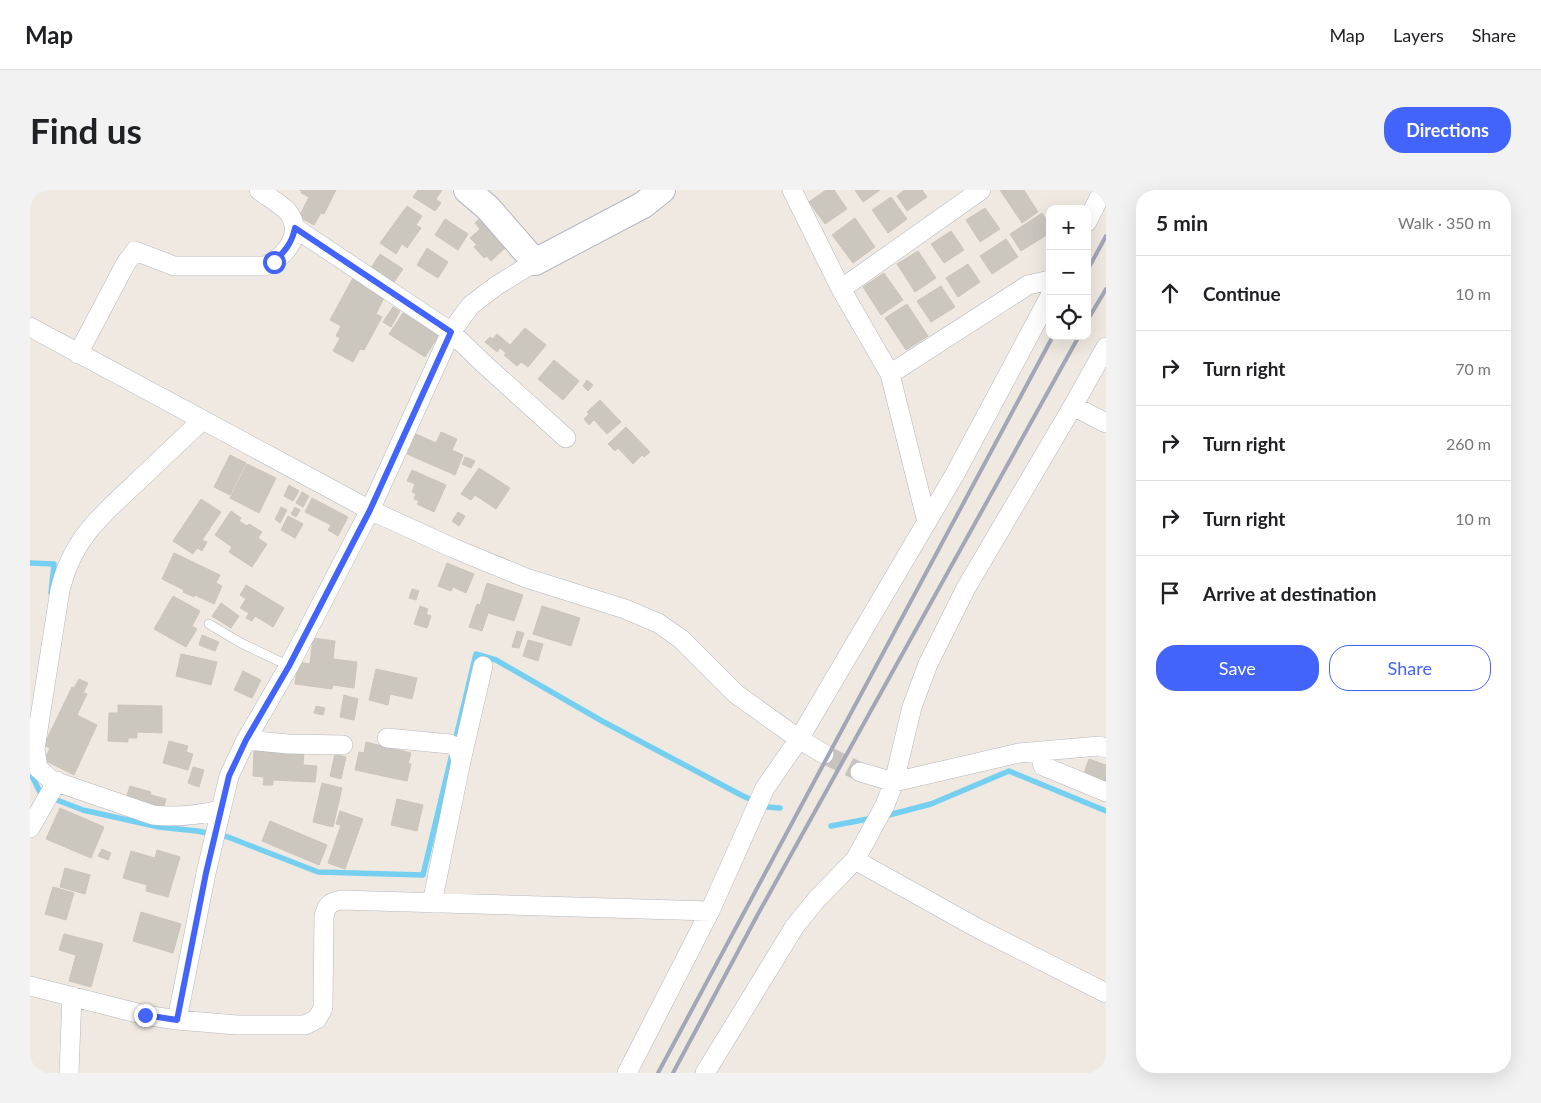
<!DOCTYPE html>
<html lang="en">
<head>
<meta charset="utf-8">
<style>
  :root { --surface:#fff; --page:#f2f2f2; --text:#202124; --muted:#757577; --line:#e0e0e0; --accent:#4264fb }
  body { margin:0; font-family:Lato,sans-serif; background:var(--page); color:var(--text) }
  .controls { position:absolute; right:15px; top:15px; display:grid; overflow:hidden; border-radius:10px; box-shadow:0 5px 20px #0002 }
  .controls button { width:45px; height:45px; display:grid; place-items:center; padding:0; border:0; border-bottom:1px solid var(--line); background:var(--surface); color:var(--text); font:25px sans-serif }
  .stop { position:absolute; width:15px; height:15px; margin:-11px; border:4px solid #4264fb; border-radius:50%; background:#fff }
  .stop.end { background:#4264fb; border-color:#fff; box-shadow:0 1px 5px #0008 }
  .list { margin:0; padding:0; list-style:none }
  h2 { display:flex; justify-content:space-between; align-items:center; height:65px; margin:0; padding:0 20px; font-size:21px }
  h2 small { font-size:16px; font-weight:400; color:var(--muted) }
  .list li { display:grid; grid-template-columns:32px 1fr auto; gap:15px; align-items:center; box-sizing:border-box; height:75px; padding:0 20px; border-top:1px solid var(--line) }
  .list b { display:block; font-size:19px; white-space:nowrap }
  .list em { font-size:16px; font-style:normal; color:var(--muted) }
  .actions { display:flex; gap:10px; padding:15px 20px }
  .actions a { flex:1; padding:11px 0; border:1px solid var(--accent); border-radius:20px; text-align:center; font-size:18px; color:var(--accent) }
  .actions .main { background:var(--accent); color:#fff }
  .icon { flex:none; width:28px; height:28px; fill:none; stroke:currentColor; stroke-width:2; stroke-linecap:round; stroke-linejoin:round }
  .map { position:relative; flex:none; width:1076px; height:883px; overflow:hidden; border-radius:20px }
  header { display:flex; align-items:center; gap:30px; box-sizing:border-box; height:70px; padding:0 25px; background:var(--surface); border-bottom:1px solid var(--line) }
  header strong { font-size:24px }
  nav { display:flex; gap:28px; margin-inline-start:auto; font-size:18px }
  .intro { display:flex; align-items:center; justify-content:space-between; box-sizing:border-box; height:120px; padding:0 30px }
  h1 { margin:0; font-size:35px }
  .button { padding:12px 22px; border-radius:20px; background:var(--accent); color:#fff; font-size:18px; font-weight:700 }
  main { display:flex; gap:30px; padding:0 30px }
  aside { flex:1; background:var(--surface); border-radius:20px; box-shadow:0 5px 20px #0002 }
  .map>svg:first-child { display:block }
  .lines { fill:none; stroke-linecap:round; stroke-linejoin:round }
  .stream { stroke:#75cff0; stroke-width:5.5 }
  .building { fill:#cbc7bf; stroke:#cbc5ba }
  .street-tunnel { stroke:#c8c4bd; stroke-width:19; stroke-dasharray:19 9; stroke-linecap:butt }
  .lane-casing { stroke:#b4b7c1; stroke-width:10 }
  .street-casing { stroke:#b4b7c1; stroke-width:20 }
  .secondary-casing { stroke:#b4b7c1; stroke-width:28 }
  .lane { stroke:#fff; stroke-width:9 }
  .street { stroke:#fff; stroke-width:19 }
  .secondary { stroke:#fff; stroke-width:26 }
  .rail { stroke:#a3a6b8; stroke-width:4 }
  .route { stroke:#4264fb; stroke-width:6 }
</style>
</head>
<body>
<header>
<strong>Map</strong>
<nav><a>Map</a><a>Layers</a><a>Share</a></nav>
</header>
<div class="intro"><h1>Find us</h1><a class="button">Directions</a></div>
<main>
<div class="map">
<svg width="1076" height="883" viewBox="0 0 1076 883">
  <rect width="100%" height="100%" fill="#efe9e1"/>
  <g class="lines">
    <!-- stream -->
    <path class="stream" d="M0,373L24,374L21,403
      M0,582L11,604L53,620L129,637L167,641L198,647L288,682L393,685L446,464L466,470L572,531L711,605L737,617L750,618
      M855,626L901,614L979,581L1076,621
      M801,636L843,628"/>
  </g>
  <!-- building -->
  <path class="building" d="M269,0H306L294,24L291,23L284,35L269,27L279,7L271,3L272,1Z
    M388,0H412L406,9L411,13L405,21L383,7Z
    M796,0H804L817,19L795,34L779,12Z
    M825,0H850L833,12Z
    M874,0H892L897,7L877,21L867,6Z
    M970,0H994L1008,22L992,33Z
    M861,7L877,29L858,43L842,20Z
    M377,16L392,26L386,35L391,38L377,58L372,54L366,64L350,53Z
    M955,18L970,39L950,52L936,30Z
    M1012,23L1020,35V43L991,61L980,44Z
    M825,28L845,57L823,73L802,45Z
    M415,29L438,44L428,60L405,45Z
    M449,29L475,58L461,71L457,66L454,68L444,57L447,55L440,48L450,39L445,33Z
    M921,41L934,60L914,73L901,54Z
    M976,49L988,67L962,84L950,66Z
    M397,58L418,72L408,88L387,75Z
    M888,61L906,88L885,102L867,74Z
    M350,64L373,79L364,92L341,78Z
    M938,74L950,92L928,107L916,88Z
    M854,83L873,110L851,125L833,97Z
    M324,86L355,106L346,124L352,127L334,160L330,159L323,172L303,161L310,148L306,146L311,136L300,130Z
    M911,96L925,117L901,132L887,111Z
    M877,114L898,146L876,160L855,128Z
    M363,117L370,121L361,137L353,132Z
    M373,123L409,145L395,167L359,144Z
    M495,138L516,155L498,177L491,172L487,176L474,165L476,163L470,158L467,162L455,152L460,147L463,149L467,144L480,155Z
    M524,170L549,191L533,210L508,189Z
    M557,190L563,195L558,201L553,196Z
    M570,210L591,232L577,244L564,230L559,235L554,229L559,224L557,222Z
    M596,237L620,262L614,267L612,265L603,274L588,258L585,261L578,254Z
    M411,242L427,249L422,260L433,265L425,285L377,264L386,244L406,253Z
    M200,265L216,273L200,305L184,297Z
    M435,267L445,271L441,278L432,274Z
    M217,274L246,288L229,323L200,308Z
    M449,278L480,298L466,319L445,305L441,310L431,304Z
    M382,280L416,295L404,322L387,314L389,311L384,309L386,304L382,302L385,294L377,291Z
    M259,295L269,301L263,311L254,306Z
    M272,302L279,306L273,317L266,313Z
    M282,308L318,327L308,346L298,340L301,335L275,322Z
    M171,309L191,322L172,350L177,352L172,361L167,358L163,364L143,351Z
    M251,317L257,320L250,333L245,329Z
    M265,317L270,320L266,327L261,324Z
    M201,321L211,328L209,331L217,336L219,334L232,342L228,348L237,354L222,377L199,362L202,357L185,345Z
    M428,322L435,326L429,336L422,331Z
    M258,326L273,334L265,348L251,340Z
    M144,363L190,385L186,393L192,396L184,414L165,405L164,407L153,402L154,400L132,389Z
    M417,373L444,384L436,403L423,397L421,401L408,396Z
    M457,393L493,405L484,431L458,423L452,441L439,437L447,414L450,415Z
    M216,395L254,418L243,437L225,426L222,431L216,428L219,423L210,418L216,409L210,405Z
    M382,399L389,401L386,410L379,408Z
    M143,406L170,421L162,436L167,439L156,457L124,439Z
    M191,413L209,426L201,438L182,426Z
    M390,416L398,419L396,424L401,426L397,438L384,434Z
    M512,416L550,428L541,456L503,444Z
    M487,441L494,443L489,458L482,457Z
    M172,445L189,452L185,461L169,455Z
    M283,448L305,451L303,469L327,472L324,498L303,495L302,499L265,494L268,472L280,474Z
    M498,450L513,454L508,471L493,466Z
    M151,464L187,472L181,495L146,486Z
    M346,479L387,488L382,509L360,504L358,515L339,510Z
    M213,481L231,490L222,508L204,500Z
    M49,489L58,493L53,503L57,504L47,525L67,535L44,585L14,570L20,558L14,555L42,497L44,498Z
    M314,505L328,509L324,530L310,527Z
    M88,515L132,516V543L107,542V548H98V552L78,551L79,523H88Z
    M286,516L295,518L293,525L284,523Z
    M139,551L158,556L156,562L163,564L158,580L133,573Z
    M336,552L381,563L378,574H381L377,591L325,580L329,562L334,563Z
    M224,559L274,562L273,575L287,576L285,592L243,590V595H233L234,587L223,586Z
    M305,564L316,567L311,589L300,586Z
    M1059,569L1076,575V597L1052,589Z
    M163,577L174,580L169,597L158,593Z
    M292,593L312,598L303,637L283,632Z
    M100,596L121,602L117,614L96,608Z
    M121,605L136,609L133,619L118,614Z
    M367,609L393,615L387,641L361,635Z
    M30,618L74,637L61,668L16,649Z
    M310,621L333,629L315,679L298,673L311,635L306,634Z
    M240,631L297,655L289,675L232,651Z
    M72,659L81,663L78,670L68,666Z
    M127,660L150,667L138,707L116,701L117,695L93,688L101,661L125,668Z
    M35,678L60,685L55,704L30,697Z
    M23,697L44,703L36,730L15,724Z
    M111,722L151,734L143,763L103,751Z
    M34,744L73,754L61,797L39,791L46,765L29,760Z"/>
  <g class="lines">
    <!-- street-tunnel -->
    <path class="street-tunnel" d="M794,564L830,582"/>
    <!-- lane casing -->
    <g class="lane-casing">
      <path id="lane" d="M179,434L211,453L259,476"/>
    </g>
    <!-- street casing -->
    <g class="street-casing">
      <path id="street" d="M762,0L811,99L860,184L897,332
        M1057,32L1073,0
        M265,38L421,142L454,174L536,248
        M811,99L951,0
        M0,137L340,320L423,358L496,388L595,419L628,433L651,449L706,504L769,549L794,564
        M48,164L96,73L105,61L144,76H235C255,67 275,44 258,22C251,14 238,7 229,0
        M860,184L998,95L1020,90
        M1043,216L1076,233
        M171,229L166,236C146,255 127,273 107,292C70,326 42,350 30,400L5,559L8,578L21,590L123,625C147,628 168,625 191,620
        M357,548L420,554L428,559L431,571L402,713
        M216,550L258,554L313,555
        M1010,562L1013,576L1076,602
        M431,571L453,476
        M830,582L864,592L989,563L1069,556L1076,558
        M0,638L27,591
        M825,670L949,739L1076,803
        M0,796L115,825L147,830L207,835H275L287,829L293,818L294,726C297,715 300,712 311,710L680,721
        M147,830L176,683L199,586L216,550L259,476L340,320L421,142L441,115L466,96L505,72
        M39,883L42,806
        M597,883L680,721L735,598L769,549L925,284L1020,106
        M675,883L765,736L787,709L825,670L855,615L864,592L882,517L898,474L936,398L1043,216L1076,157"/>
    </g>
    <!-- secondary casing -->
    <g class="secondary-casing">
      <path id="secondary" d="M437,0L458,18L505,72L613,15L632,0"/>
    </g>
    <!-- lane -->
    <use href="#lane" class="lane"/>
    <!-- street -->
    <use href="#street" class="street"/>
    <!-- secondary -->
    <use href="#secondary" class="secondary"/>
    <!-- rail -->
    <path class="rail" d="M1057,81L1076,46
      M1057,131L1076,99
      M628,883L1023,146
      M643,883L728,724L1049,146"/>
  </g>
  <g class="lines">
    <!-- route -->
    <path class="route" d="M115,825L147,830L176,683L199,586L216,550L259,476L340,320L421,142L265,38C262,53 255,61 244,72"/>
  </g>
</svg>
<div class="controls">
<button>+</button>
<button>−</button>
<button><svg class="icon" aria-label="locate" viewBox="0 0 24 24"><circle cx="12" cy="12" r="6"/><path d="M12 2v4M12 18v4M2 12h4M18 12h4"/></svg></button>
</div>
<div class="stop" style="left:244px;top:72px"></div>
<div class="stop end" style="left:115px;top:825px"></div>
</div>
<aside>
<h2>5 min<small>Walk · 350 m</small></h2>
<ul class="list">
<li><svg class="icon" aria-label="ahead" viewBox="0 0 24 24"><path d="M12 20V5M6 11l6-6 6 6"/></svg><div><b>Continue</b></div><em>10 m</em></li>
<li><svg class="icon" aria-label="right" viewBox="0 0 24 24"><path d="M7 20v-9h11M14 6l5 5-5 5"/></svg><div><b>Turn right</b></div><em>70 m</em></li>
<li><svg class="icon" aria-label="right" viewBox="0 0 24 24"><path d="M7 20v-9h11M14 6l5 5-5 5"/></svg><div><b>Turn right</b></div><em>260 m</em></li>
<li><svg class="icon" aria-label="right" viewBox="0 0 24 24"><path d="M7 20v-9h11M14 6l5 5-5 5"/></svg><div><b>Turn right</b></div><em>10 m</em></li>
<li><svg class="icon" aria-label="arrive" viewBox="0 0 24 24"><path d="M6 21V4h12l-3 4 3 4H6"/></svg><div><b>Arrive at destination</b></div></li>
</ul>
<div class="actions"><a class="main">Save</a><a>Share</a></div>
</aside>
</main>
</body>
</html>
